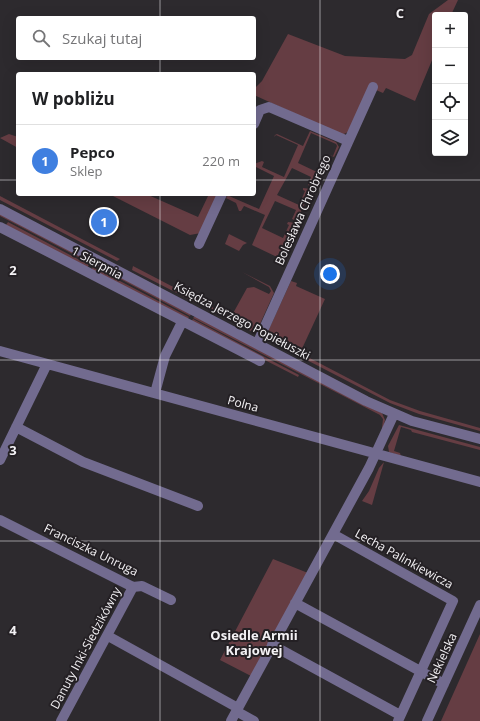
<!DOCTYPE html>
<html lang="pl">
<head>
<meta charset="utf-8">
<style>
  :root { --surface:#fff; --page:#f2f2f2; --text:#202124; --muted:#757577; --line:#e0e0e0; --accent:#0b8043 }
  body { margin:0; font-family:"Open Sans",sans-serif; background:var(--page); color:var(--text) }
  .controls { position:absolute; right:12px; top:12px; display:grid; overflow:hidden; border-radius:4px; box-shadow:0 4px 16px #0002 }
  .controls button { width:36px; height:36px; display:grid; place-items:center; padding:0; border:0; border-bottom:1px solid var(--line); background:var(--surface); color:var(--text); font:20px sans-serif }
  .you { position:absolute; left:330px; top:274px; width:14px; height:14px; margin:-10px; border:3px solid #fff; border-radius:50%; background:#1a73e8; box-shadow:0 0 0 6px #1a73e833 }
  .badge { display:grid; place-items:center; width:26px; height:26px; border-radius:50%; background:var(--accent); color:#fff; font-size:13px; font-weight:700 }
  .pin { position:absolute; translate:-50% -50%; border:2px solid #fff; box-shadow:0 1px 4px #0006 }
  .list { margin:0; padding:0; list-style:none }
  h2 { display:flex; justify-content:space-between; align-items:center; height:52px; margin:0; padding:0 16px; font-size:17px }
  h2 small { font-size:13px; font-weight:400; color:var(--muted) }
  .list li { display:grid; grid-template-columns:26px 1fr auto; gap:12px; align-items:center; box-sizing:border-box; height:72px; padding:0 16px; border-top:1px solid var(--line) }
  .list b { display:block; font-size:15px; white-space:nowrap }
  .list p { margin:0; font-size:13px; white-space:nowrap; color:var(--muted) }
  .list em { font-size:13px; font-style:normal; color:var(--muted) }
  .icon { flex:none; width:22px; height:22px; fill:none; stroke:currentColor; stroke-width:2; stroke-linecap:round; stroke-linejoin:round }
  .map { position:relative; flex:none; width:480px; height:721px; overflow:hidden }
  .search { position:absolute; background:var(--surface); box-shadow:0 4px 16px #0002; left:16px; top:16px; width:240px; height:44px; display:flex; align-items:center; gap:10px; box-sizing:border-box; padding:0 14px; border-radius:4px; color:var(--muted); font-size:15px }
  .panel { position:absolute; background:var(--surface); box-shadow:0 4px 16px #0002; left:16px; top:72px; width:240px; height:124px; border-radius:4px }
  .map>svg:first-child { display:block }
  .green { fill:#653d43 }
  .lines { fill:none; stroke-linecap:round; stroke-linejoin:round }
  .minor { stroke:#726b8f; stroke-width:10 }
  .grid { fill:none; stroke:#f4f2f5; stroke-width:1; stroke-opacity:0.55 }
  .labels { text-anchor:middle; stroke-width:4; stroke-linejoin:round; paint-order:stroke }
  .street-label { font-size:12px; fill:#f4f2f5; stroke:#242024 }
  .neighbourhood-label { font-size:13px; font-weight:bold; fill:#f4f2f5; stroke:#242024 }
  .grid-label { font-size:13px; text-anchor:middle; font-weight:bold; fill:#f4f2f5; stroke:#242024; stroke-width:4; stroke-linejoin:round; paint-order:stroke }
</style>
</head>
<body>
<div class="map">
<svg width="480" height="721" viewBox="0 0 480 721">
  <rect width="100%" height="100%" fill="#2d2a2e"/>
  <!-- green -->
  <path class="green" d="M448,0H458L451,15H435V53L415,101L386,88L383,93L369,87L348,132L342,135L254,95V89L262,81L288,34L345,56L405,59L412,55L429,14Z
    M310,131L336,142L339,147L334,157L330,155L333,156L337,146L336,144L311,133L298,163L319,173L313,187L308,185L311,177L292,168L277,195L299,205L305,191L303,190V188L311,189L297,221L292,219L296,210L275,201L262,228L283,238L289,225L287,224L288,222L296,223L286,247L281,244L285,248L283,252L280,251L277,257L252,245L265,215L244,206L241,211H239L236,203L226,198L229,194V196L259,209L274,176L254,166V164L262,161L264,162L262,167L284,177L298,145L276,135L274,137L275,135L277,134L303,146Z
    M9,134L18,137V148L0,138Z
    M109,194H146L198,217L209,194H218L201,233L190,235Z
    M0,196L116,257L120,259L117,261L0,200Z
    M0,213L91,261L90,263L0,216Z
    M8,222L89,265L87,268L6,225Z
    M229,234L247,243L243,245L239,251L225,244Z
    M95,263L191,314L190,316L94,265Z
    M133,266L231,317L247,288L254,287L269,294L271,291L269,287L242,272L270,286L274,293L260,324L251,331L132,270Z
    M93,267L189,317L187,320L91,270Z
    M291,281L297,283L296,286L325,299L300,353L390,400L420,411L480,428V431L419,414L390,403L268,340L269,329Z
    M195,316L382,413L385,420L383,429L382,428L383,419L380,415L193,318Z
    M193,319L299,375L298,377L191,322Z
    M399,425L480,447V450L412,432L411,430L401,427L394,451L400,453L401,456L389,452L388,446Z
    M384,462L372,505L362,501L369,491L379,468Z
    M273,559L308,573L251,676L220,660Z
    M480,634V721H441Z"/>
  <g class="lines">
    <!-- minor -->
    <path class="minor" d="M254,124L260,110L269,107L348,141
      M0,209L366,401L412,421L480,439
      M0,227L260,361
      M199,244L222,194
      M257,344L373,87
      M0,351L480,482
      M155,393L165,356L182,322
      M16,427L83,462L198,506
      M0,460L47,364
      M0,520L133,587L142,586L171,600
      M333,534L453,601L398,721
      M295,603L444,684
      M108,636L238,708
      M272,645L400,715
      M236,711L254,721
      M61,721L133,587
      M231,721L369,468L394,414
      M427,721L480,605"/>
  </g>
  <!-- grid -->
  <path class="grid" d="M160,0V18M320,0V721M160,58V74M0,180H18M254,180H480M160,194V721M0,360H480M0,541H480"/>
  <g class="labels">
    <!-- street labels -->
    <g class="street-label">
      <text transform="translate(303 210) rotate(-66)" y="4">Bolesława Chrobrego</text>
      <text transform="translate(97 263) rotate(28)" y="4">1 Sierpnia</text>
      <text transform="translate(242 321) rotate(28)" y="4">Księdza Jerzego Popiełuszki</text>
      <text transform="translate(243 404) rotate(15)" y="4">Polna</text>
      <text transform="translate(91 550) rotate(26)" y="4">Franciszka Unruga</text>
      <text transform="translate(404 559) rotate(29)" y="4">Lecha Palinkiewicza</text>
      <text transform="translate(86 648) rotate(-62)" y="4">Danuty Inki-Siedzikówny</text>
      <text transform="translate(442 658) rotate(-65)" y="4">Nekielska</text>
    </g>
    <!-- neighbourhood labels -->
    <g class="neighbourhood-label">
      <text x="254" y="640">Osiedle Armii<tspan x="254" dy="15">Krajowej</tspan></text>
    </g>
  </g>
  <g class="grid-label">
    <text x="400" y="18">C</text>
    <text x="13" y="275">2</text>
    <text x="13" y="455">3</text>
    <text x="13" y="635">4</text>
  </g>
</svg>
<div class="controls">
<button>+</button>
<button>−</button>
<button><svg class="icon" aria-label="locate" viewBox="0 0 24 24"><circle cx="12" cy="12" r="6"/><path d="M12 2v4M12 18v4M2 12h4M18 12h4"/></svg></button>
<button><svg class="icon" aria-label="layers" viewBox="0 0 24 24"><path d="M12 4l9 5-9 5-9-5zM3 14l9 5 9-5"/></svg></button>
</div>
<div class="you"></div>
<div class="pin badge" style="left:104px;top:222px;background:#3f7fe0">1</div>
<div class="search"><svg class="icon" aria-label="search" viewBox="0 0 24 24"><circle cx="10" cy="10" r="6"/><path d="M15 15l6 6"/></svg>Szukaj tutaj</div>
<section class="panel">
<h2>W pobliżu<small></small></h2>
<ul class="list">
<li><span class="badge" style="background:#3f7fe0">1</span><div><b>Pepco</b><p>Sklep</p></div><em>220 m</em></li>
</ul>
</section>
</div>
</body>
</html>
